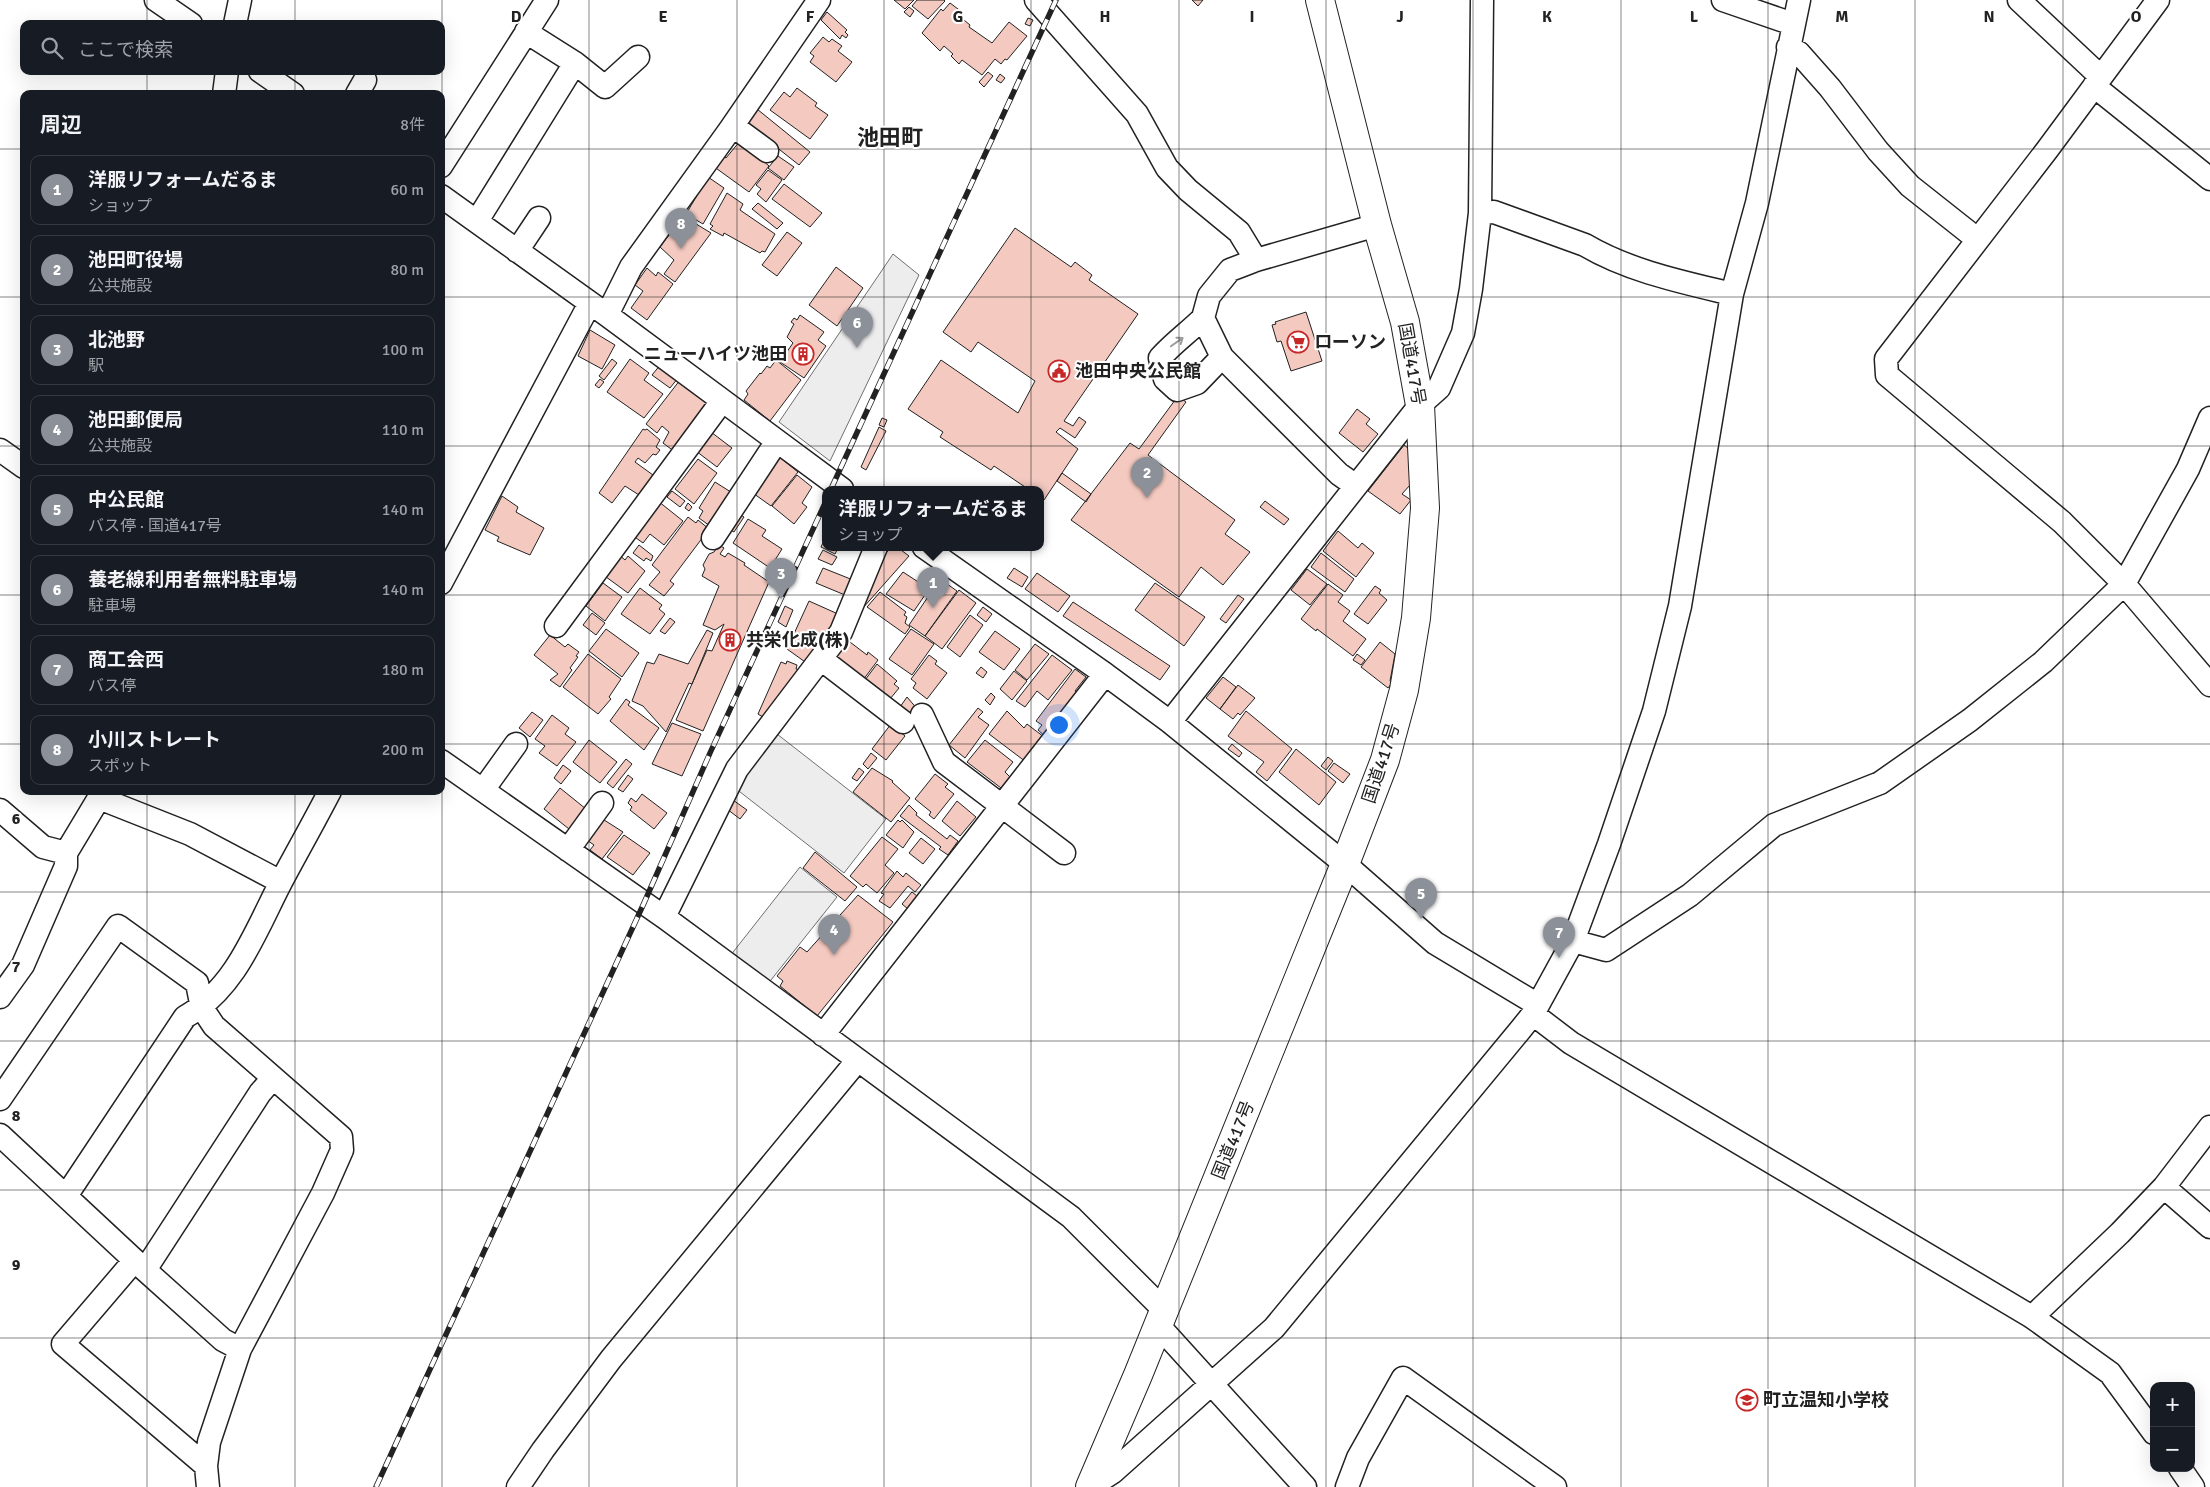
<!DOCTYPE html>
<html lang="ja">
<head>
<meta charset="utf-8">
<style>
  :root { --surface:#171b24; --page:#242831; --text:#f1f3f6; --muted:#9ea1a6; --line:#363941; --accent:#8c9099 }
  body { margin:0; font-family:Signika,"Noto Sans JP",sans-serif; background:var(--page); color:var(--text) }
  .controls { position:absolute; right:15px; bottom:15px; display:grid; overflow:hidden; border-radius:10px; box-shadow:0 5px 20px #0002 }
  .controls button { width:45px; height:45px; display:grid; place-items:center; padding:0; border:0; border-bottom:1px solid var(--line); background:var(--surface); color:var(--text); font:25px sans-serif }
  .you { position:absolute; left:1058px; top:724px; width:18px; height:18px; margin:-12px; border:4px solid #fff; border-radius:50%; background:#1a73e8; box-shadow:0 0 0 8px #1a73e833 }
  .badge { display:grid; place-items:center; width:32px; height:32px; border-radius:50%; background:var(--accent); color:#fff; font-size:16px; font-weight:700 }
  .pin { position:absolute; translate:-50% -41px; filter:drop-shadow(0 1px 2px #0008) }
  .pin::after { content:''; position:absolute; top:26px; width:18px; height:15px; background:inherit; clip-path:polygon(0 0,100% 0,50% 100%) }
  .popup { position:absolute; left:822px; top:486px; width:222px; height:65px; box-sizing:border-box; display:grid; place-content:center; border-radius:10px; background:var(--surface); filter:drop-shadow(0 1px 4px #0005); font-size:16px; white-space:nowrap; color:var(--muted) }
  .popup b { font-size:19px; color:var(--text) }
  .popup::after { content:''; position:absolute; left:50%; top:100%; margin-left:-10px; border:10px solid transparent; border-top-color:var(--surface) }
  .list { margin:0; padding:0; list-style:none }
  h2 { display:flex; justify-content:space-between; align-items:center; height:65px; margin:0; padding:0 20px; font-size:21px }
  h2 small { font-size:16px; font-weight:400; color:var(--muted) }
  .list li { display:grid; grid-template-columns:32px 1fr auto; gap:15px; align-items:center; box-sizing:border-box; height:70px; margin:0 10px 10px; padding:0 10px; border:1px solid var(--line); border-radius:10px }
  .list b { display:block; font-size:19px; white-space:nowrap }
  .list p { margin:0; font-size:16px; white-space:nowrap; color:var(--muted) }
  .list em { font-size:16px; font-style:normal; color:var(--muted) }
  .icon { flex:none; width:28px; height:28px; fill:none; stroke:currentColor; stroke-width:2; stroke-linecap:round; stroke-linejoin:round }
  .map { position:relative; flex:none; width:2210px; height:1487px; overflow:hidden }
  .search { position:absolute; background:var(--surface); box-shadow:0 5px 20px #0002; left:20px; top:20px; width:425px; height:55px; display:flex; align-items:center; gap:12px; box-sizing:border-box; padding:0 18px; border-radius:10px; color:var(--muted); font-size:19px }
  .panel { position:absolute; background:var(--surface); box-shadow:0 5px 20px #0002; left:20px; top:90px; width:425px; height:705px; border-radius:10px }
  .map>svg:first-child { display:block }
  .parking { fill:#ededed; stroke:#6f6f6f }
  .building { fill:#f3c9c0; stroke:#222 }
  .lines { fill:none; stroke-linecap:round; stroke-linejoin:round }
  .minor-casing { stroke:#222; stroke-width:25 }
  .highway-casing { stroke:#222; stroke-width:30 }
  .minor { stroke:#fff; stroke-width:22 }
  .highway { stroke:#fff; stroke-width:28 }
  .rail-casing { stroke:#222; stroke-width:5.5 }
  .rail { stroke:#fff; stroke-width:4; stroke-dasharray:11; stroke-linecap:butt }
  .oneway { stroke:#9c9c9c }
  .grid { fill:none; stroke:#222; stroke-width:1; stroke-opacity:0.55 }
  .labels { text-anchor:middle; stroke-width:4; stroke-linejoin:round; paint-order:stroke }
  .poi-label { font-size:18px; font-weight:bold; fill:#222; stroke:#fff; text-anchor:start }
  .street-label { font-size:18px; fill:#222; stroke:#fff }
  .district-label { font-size:22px; font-weight:bold; fill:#222; stroke:#fff }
  .grid-label { font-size:16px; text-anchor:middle; font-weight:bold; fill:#222; stroke:#fff; stroke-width:4; stroke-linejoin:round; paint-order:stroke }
</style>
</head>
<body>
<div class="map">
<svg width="2210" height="1487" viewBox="0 0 2210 1487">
  <rect width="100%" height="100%" fill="#fff"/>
  <!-- parking -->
  <path class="parking" d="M893,254L919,275L830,461L779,422Z
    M777,734L886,819L844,873L735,788Z
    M800,867L837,897L767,985L730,956Z"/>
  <!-- building -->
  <path class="building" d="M894,0H914L905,9Z
    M917,0H944L945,1L928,19L912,6Z
    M1192,0H1203L1198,6Z
    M950,3L962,12L959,16L970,25L969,27L992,43L1009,22L1027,36L1007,60L1005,59L1001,64L995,59L982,75L962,60L959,64L951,56L953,54L944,46L940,51L922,33L941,9L943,11Z
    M909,7L914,11L910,17L904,12Z
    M827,12L847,30L845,32L848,35L846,38L842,35L840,39L821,20Z
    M1028,18L1033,20L1030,26L1025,24Z
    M823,37L829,42L832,39L842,46L838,51L852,62L836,82L810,62L814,56L810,53Z
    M988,72L993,76L984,87L979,82Z
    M1000,74L1005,78L1001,83L996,80Z
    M797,88L817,103L815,106L828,115L810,139L770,110L784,92L790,97Z
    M757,109L810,152L799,165L746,123Z
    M740,141L769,166L749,192L713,166L721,154L726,158Z
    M778,156L794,167L784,180L768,168Z
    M768,170L782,180L766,202L757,194L761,189L756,185Z
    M708,177L724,188L703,224L686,214Z
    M784,184L822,213L810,227L772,199Z
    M727,193L743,204L740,210L775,234L765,252L762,251L760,253L724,233L723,236L710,229L713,226L710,224Z
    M758,203L783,223L777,229L752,209Z
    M683,216L711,233L675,282L664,274L674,260L660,247Z
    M1015,228L1071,267L1075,262L1092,275L1089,280L1138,314L1064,421L1073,426L1079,417L1086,422L1075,438L1060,428L1056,432L1078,449L1044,500L1040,498V489H1028L994,466L991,470L940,437L943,432L908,409L941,360L1018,413L1035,381L978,342L971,352L943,332Z
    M787,232L802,243L777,276L762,265Z
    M836,267L863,288L837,326L809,305Z
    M647,268L656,276L658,272L673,284L647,320L631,308L643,291L635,285Z
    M1306,312L1322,361L1291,371L1281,341L1277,342L1272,325L1276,324L1275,322Z
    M800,315L824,332L818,340L826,346L804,378L780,362L793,343L787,337L794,324L791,322L794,318L797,320Z
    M590,330L615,345L602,369L578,356Z
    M612,359L617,363L604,380L599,376Z
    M630,359L649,373L644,380L663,394L644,418L607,392Z
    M776,360L801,380L770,421L744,400L748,394L746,391L760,373L761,374L767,366L770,368Z
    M661,364L678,378L670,388L652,375Z
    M600,379L604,382L599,388L595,385Z
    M680,380L713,404L675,452L663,443L669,432L662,426L657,433L646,424Z
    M1178,396L1186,402L1148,455L1235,520L1225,534L1250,552L1223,585L1201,567L1179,597L1071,520L1130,443L1139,449Z
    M1357,409L1370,419L1366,424L1378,434L1363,452L1339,433Z
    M882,418L887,420L884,427L879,425Z
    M879,427L886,431L866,470L861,467Z
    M643,429L645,430L647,429L660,440L656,447L660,450L656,455L653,454L645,463L638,458L635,462L653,475L639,495L625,486L612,503L599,493Z
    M707,429L732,448L717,467L692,448Z
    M1404,445L1412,451L1410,485L1402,494L1411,500L1400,514L1368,491Z
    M778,456L798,472L771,506L750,491Z
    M698,459L717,473L694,504L675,489Z
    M1062,473L1091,494L1086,502L1057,481Z
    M797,475L812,487L802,503L807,507L794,524L772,506Z
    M715,482L734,494L710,526L699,518L703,511L699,508Z
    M672,491L685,501L680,507L667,497Z
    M502,496L518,507L516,512L544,528L530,555L497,541L499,537L485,530Z
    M658,501L683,521L664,545L650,534L643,543L632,535Z
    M1265,501L1289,519L1284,525L1260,507Z
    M688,503L692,507L689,511L685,508Z
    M736,512L744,517L734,532L727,528Z
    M688,517L696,523L698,520L709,529L670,581L674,584L664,596L649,585L660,572L652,565Z
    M748,519L766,530L762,536L782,549L770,568L733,543Z
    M1338,531L1358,548L1362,543L1374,553L1356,577L1323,551Z
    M826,536V547L838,548L835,554L821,547Z
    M639,545L653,556L651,561L646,558L644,561L633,553Z
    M719,545L724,548L720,554L725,557L728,553L745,563L744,565L769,582L703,731L676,720L707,650L712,651L724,624L715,630L703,625L719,586L702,576L705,569L703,565L709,554L714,552Z
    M891,547H897L909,556L862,609L881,559Z
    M823,550L837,557L832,565L818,559Z
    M617,553L625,560L628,556L645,571L628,593L602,574Z
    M1321,553L1354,579L1345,592L1311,567Z
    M823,568L853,580L845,595L816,583Z
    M1014,568L1028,577L1022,587L1007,578Z
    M1307,569L1327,584L1310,605L1291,590Z
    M903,572L929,589L914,611L886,594Z
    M1037,573L1070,596L1058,612L1025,589Z
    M940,579L957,591L925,636L909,625Z
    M603,583L622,597L605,621L586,606Z
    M1155,583L1205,617L1184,646L1135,610Z
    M1328,584L1343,595L1338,602L1350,611L1343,621L1366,639L1353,656L1317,629L1316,631L1301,619Z
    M1375,586L1381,590L1379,593L1387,600L1368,624L1354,614Z
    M640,588L662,605L659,609L665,614L650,634L621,614Z
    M959,590L976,603L942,649L925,636Z
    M880,592L906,612L904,615L907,617L905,623L910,627L905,634L867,607Z
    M1238,595L1244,599L1226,623L1220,619Z
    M809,601L838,614L827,638L808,664L787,649Z
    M1073,602L1170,666L1160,680L1063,616Z
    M785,606L793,610L786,627L778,622Z
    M983,607L992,614L986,622L977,615Z
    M592,613L605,623L596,635L583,625Z
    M970,615L983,625L960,657L947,647Z
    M670,618L675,622L665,634L660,631Z
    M606,629L639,653L622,677L589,651Z
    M911,629L934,644L912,675L889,659Z
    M707,630L713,633L692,684L689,683L666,732L643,706L632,701L647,662L654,664L659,654L688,664Z
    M995,631L1020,649L1004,670L979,652Z
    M550,635L565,647L568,644L579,652L576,656L578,657L570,668L572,670L560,687L550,680L558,674L534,655Z
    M846,639L867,655L868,652L878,660L863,680L833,657Z
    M1380,642L1395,654L1390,681L1392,683L1388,688L1361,667Z
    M1035,644L1049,654L1027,680L1015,670Z
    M588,654L621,679L609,697L611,699L598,714L563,687Z
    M1357,654L1365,660L1361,665L1353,660Z
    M929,655L937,661L935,664L947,673L927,699L913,688L916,683L911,679Z
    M1052,655L1072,670L1048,700L1037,691L1025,707L1016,701Z
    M787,661L797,665L796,669L800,670L766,719L758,714L781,662L786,664Z
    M877,664L897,681L894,684L899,688L890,699L865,680Z
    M981,667L987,672L983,678L976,673Z
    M1075,669L1086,677L1075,691L1080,694L1046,737L1038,730L1042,725L1036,721Z
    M1014,671L1027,681L1012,700L1000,689Z
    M1223,677L1236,687L1220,709L1206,698Z
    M1238,685L1255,698L1240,715L1238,713L1233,719L1220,709Z
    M991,693L995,697L990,705L985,700Z
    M907,697L919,711L914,718L900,707Z
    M626,699L630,702L628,705L659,728L644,750L610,721Z
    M978,708L983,712L978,717L989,725L965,758L949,745Z
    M1007,711L1024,728L1027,724L1044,737L1026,762L989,734Z
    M1246,711L1292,749L1267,781L1256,772L1264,762L1228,736Z
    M532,712L543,720L530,737L519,728Z
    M552,715L569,728L565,734L576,742L557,766L539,753L545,746L535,739Z
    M672,723L701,734L682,776L652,764Z
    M891,724L905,736L886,760L872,749Z
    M589,740L617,762L600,783L573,762Z
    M985,740L1013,762L1005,772L1010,777L1001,788L967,762Z
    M1232,744L1242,753L1239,757L1228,749Z
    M1296,749L1336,782L1319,805L1279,772Z
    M871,753L877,758L868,769L863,764Z
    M1328,757L1333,761L1326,770L1321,766Z
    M626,759L632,764L613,788L607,783Z
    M1334,763L1350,774L1343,783L1328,771Z
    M563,765L571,771L561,784L554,778Z
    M859,768L864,772L857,781L852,778Z
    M872,768L893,781L892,782L910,798L891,822L853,792Z
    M935,774L948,784L945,787L954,794L934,819L929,815L931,812L915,799Z
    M628,775L633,779L623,792L618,789Z
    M560,788L586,809L569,829L544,809Z
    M642,794L667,813L654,829L630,810L632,807L628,803L631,798L636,802Z
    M733,800L747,810L740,819L727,809Z
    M957,801L976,817L960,836L942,821Z
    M909,805L917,813L916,815L947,839L950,835L958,841L948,855L939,849L941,847L900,816Z
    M601,818L623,832L602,859L590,850L594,845L584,838Z
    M898,820L900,822L902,820L914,832L903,848L886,835Z
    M624,835L650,853L633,875L607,857Z
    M882,837L898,849L885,865L894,873L877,893L866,884L863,887L850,876Z
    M921,838L935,849L923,864L909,853Z
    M815,852L857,887L845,901L803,868Z
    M897,871L903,877L906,873L921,885L915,892L908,886L890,908L879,901L884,894L881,893Z
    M912,892L917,896L908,909L902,904Z
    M858,895L893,922L817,1016L780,986L783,981L777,976L800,947L807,952Z"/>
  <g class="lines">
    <!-- minor casing -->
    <g class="minor-casing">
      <path id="minor" d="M156,0L191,24
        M1036,0L1137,114L1167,168L1188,190L1239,232L1256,260
        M1723,0L1793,24
        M2019,0L2101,77
        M2158,0L2047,150L1886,359L1887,375L2062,522L2124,584L2210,685
        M235,24L240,0
        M526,32L575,63
        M1788,47L1799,53L1830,88L1878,151L1910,186L1977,239
        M260,71L293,94
        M2094,86L2210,179
        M224,94L227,71
        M357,94L365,80
        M733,126L767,151
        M441,166L547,0
        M441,196L607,315L842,489
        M1480,213L1494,212L1585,245C1629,271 1682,282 1732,294
        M477,221L575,63L605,87L638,57
        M517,251L539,218
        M607,315L631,267L729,131L819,0
        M1203,318C1189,332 1173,343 1160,358L1165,379L1177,390L1197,383L1222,357
        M0,450L24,467
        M1356,486L1339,474L1222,357L1203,318L1209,296L1230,270L1256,260L1377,225
        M713,538L777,441
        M924,547L1105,674L1170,722L1345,864L1435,943L1538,1005
        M441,583L590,303
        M556,626L722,401
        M821,659L903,722
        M922,715L944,762L1064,853
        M1170,722L1420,405L1439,388L1463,333L1471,289L1480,213L1482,0
        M441,761L664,917L1071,1217L1164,1310
        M483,790L516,744
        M0,810L43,847L66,853
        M568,850L602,803
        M664,917L737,769L841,632L876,547
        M1573,941L1606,950L1690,895L1774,825L1880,783L1970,720L2043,662L2124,584L2188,469L2210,418
        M0,997L23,965L66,866V853L99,798L190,834L281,882
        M1533,1014L1571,1043L2032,1317L2110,1373L2154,1433
        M823,1035L1105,674
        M0,1099L118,926L197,983L202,1008L214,1026L341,1137L342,1150L323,1193L240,1349L209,1442L206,1466L208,1487
        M0,1135L145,1270L223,1340L240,1349
        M2164,1187L2210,1227
        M66,1196L185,1017C236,988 255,932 281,882C297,852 314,822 330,791
        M134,1261L63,1344L206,1466
        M145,1270L260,1093L273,1078
        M2032,1317L2120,1233L2164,1187L2210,1127
        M1158,1325L1305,1487
        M2180,1468L2193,1487
        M518,1487L543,1450L611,1359L857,1061
        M1090,1487L1113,1472L1274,1328L1521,1029L1533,1014L1573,941L1609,844L1654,711L1680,606L1732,294L1757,203L1799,0
        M1347,1487L1358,1458L1403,1378L1555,1487"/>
    </g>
    <!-- highway casing -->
    <g class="highway-casing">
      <path id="highway" d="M1090,1487L1138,1375L1345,864L1385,760L1404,690L1416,618L1425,508L1420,405L1405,322L1377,225L1320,0"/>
    </g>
    <!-- minor -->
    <use href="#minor" class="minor"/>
    <!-- highway -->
    <use href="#highway" class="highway"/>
    <!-- rail casing -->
    <g class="rail-casing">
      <path id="rail" d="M831,489L1056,0
        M376,1487L644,903L710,753L826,501"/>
    </g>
    <!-- rail -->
    <use href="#rail" class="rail"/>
  </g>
  <!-- one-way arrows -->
  <defs><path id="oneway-shaft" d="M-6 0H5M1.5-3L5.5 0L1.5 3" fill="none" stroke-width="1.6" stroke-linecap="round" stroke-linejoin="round" transform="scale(1.25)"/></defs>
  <use class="oneway" href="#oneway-shaft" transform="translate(1177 342) rotate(-35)"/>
  <!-- grid -->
  <path class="grid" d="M147,0V24M295,0V24M442,0V1487M589,0V1487M737,0V1487M884,0V1487M1031,0V1487M1179,0V1487M1326,0V1487M1473,0V1487M1621,0V1487M1768,0V1487M1915,0V1487M2063,0V1487M147,71V94M295,71V94M0,149H24M441,149H2210M0,297H24M441,297H2210M0,446H24M441,446H2210M0,595H24M441,595H2210M0,744H24M441,744H2210M147,791V1487M295,791V1487M0,892H2210M0,1041H2210M0,1190H2210M0,1338H2210"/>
  <!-- icons -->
  <defs>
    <g id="supermarket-ring" transform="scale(1.125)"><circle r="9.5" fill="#fff" stroke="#c62828" stroke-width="1.5"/><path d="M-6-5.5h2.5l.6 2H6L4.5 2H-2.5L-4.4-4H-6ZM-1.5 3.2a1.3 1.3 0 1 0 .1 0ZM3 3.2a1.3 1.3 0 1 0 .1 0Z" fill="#c62828"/></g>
    <g id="building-ring" transform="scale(1.125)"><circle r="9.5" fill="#fff" stroke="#c62828" stroke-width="1.5"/><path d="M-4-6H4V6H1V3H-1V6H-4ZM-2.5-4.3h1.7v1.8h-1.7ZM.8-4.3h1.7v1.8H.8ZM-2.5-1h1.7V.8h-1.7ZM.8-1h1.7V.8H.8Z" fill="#c62828"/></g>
    <g id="civic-ring" transform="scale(1.125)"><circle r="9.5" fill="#fff" stroke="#c62828" stroke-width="1.5"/><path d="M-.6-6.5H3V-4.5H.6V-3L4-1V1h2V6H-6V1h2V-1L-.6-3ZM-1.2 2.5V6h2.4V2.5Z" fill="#c62828"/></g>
    <g id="school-ring" transform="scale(1.125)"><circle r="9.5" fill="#fff" stroke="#c62828" stroke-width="1.5"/><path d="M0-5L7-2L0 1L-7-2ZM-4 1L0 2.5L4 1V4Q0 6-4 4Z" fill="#c62828"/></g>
  </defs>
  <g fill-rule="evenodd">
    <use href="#supermarket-ring" x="1298" y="342"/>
    <use href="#building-ring" x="803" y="354"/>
    <use href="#civic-ring" x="1059" y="371"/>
    <use href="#building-ring" x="730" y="640"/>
    <use href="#school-ring" x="1747" y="1400"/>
  </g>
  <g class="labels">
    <!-- poi labels -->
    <g class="poi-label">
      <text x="1314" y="348">ローソン</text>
      <text x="787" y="360" text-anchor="end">ニューハイツ池田</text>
      <text x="1075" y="377">池田中央公民館</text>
      <text x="746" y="646">共栄化成(株)</text>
      <text x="1763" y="1406">町立温知小学校</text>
    </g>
    <!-- street labels -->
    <g class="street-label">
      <text transform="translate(1412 364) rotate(80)" y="6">国道417号</text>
      <text transform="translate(1381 763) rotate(-72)" y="6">国道417号</text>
      <text transform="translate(1233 1140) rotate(-68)" y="6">国道417号</text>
    </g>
    <!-- district labels -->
    <g class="district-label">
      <text x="890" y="145">池田町</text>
    </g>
  </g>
  <g class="grid-label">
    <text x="516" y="22">D</text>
    <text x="663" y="22">E</text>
    <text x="810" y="22">F</text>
    <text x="958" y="22">G</text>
    <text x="1105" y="22">H</text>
    <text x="1252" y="22">I</text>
    <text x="1400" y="22">J</text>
    <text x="1547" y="22">K</text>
    <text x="1694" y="22">L</text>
    <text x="1842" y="22">M</text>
    <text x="1989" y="22">N</text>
    <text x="2136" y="22">O</text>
    <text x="16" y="824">6</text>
    <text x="16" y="972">7</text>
    <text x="16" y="1121">8</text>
    <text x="16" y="1270">9</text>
  </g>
</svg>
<div class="controls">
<button>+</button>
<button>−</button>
</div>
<div class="you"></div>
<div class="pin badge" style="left:933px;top:608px">1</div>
<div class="popup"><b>洋服リフォームだるま</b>ショップ</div>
<div class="pin badge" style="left:1147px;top:498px">2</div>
<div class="pin badge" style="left:781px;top:599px">3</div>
<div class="pin badge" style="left:834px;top:955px">4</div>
<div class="pin badge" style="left:1421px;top:919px">5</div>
<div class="pin badge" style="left:857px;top:348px">6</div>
<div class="pin badge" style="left:1559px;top:958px">7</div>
<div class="pin badge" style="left:681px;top:249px">8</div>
<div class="search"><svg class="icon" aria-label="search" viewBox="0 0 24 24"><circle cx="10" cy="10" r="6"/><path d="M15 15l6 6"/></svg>ここで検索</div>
<section class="panel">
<h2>周辺<small>8件</small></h2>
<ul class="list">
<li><span class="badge">1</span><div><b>洋服リフォームだるま</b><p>ショップ</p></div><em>60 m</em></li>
<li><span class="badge">2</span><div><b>池田町役場</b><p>公共施設</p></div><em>80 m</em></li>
<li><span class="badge">3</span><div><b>北池野</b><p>駅</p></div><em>100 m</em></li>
<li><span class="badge">4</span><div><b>池田郵便局</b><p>公共施設</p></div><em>110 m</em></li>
<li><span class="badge">5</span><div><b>中公民館</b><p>バス停 · 国道417号</p></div><em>140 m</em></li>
<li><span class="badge">6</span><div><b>養老線利用者無料駐車場</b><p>駐車場</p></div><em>140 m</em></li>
<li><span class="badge">7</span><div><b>商工会西</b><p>バス停</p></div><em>180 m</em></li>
<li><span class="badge">8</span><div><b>小川ストレート</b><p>スポット</p></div><em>200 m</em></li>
</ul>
</section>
</div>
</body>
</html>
